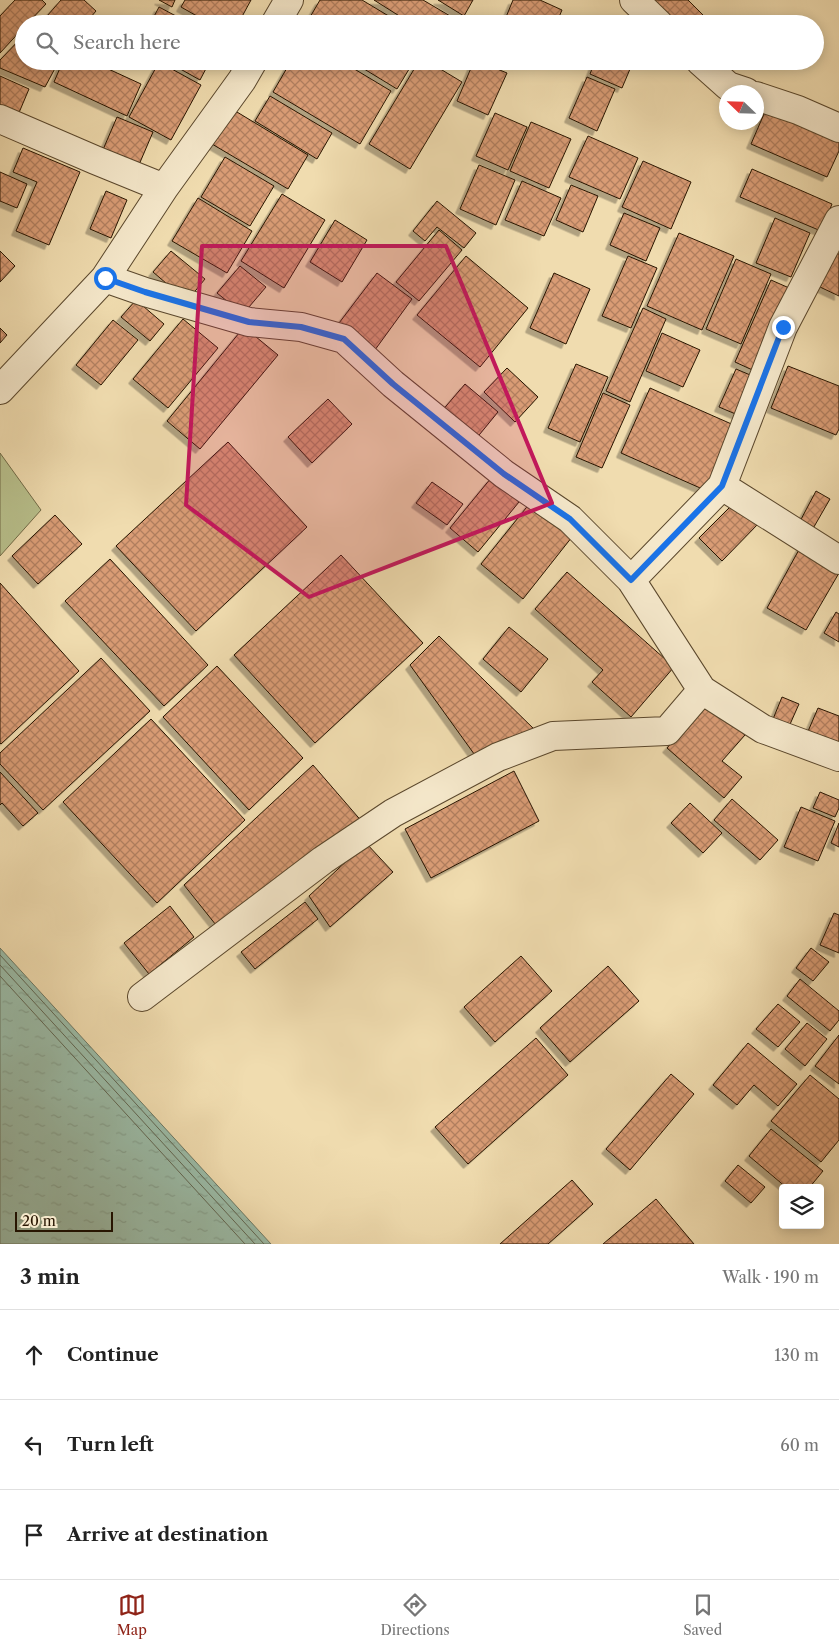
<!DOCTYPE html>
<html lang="en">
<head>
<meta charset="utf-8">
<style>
  :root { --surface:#fff; --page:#f2f2f2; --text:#222; --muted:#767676; --line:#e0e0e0; --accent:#8f2418 }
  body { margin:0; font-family:"Libre Caslon Text",serif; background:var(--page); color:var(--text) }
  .controls { position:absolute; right:15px; bottom:15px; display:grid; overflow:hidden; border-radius:5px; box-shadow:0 2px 12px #0003 }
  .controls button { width:45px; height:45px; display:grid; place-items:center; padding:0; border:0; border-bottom:1px solid var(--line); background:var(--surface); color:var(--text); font:25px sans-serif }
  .compass { position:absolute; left:719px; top:85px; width:45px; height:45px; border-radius:50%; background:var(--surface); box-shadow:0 2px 12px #0003; rotate:293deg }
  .scale { position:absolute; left:15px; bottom:12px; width:98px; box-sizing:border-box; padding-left:5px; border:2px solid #281501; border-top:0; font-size:14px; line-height:18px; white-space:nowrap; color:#281501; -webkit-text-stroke:4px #f5e8cb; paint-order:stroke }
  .stop { position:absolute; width:15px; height:15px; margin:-11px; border:4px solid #1a73e8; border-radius:50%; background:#fff }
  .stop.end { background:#1a73e8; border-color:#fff; box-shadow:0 1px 5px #0008 }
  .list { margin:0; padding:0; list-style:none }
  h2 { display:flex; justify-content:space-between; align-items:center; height:65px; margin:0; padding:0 20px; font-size:21px }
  h2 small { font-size:16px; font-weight:400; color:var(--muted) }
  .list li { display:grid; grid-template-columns:32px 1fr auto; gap:15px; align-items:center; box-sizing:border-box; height:90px; padding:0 20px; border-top:1px solid var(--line) }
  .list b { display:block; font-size:19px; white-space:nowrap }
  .list em { font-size:16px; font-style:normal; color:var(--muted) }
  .icon { flex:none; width:28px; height:28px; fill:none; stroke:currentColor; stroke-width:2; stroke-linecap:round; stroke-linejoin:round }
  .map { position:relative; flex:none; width:839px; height:1244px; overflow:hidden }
  .search { position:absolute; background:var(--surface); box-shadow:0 2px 12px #0003; left:15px; right:15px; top:15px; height:55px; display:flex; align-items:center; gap:12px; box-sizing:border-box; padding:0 18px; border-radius:28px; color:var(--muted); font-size:19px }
  .sheet { height:335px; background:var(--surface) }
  nav { display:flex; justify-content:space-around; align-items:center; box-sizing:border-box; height:70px; border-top:1px solid var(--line); background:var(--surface); font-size:14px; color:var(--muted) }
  nav a { display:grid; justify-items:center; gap:2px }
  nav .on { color:var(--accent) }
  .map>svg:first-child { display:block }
  .park { fill:#b8c08c; stroke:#706a46 }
  .water { fill:url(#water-ripples); stroke:#6d7965 }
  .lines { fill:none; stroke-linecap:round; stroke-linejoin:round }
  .shore { stroke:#626854; stroke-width:1 }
  .building { fill:url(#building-cross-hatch); stroke:#281501; filter:url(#shadow) }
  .minor-casing { stroke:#5a472c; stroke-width:30 }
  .minor { stroke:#f5e8cb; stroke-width:28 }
  .route { stroke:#1a73e8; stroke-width:6 }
  .marked { fill:#c2185b; fill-opacity:0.2; stroke:#c2185b; stroke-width:4; stroke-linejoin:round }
</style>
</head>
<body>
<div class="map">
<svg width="839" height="1244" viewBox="0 0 839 1244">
  <defs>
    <pattern id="water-ripples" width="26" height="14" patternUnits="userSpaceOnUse" patternTransform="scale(1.25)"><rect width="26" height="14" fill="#9bbca8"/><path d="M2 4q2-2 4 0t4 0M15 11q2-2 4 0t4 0" fill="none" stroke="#86a18f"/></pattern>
    <pattern id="building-cross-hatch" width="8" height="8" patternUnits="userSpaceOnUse" patternTransform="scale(1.25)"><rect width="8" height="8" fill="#d99c75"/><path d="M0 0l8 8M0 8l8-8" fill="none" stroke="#b07e5e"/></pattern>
    <filter id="shadow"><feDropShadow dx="-4.5" dy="4.5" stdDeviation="0" flood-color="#0004"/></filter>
  </defs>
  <rect width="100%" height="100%" fill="#f0dcaf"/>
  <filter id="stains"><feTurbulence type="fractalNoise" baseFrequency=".004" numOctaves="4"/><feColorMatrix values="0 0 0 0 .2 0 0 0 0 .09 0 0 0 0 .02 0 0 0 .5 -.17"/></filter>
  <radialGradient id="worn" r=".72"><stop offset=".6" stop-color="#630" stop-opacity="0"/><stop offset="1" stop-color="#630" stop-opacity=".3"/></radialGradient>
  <!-- park -->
  <path class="park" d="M0,453L41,510L0,556Z"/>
  <!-- water -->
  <path class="water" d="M0,948L271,1244H0Z"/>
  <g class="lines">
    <!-- shore -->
    <path class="shore" d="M0,955L264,1244
      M0,965L255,1244
      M0,976L245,1244"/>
  </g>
  <!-- building -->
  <path class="building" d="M15,0H42L46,4L27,24H24V27L0,53V16Z
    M61,0H84L96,11L85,24H40Z
    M159,0H175L172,7Z
    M185,0H251L238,24H211L181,7Z
    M320,0H362L402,24H306Z
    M374,0H423L462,23L412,24Z
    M438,0H473L464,16Z
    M513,0H540L562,10L556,24H509L504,22Z
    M647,0H688L712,24H671Z
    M159,7L191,24H150Z
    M24,35V61H59L45,87L0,68V60Z
    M63,61H91L141,84L127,116L54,82Z
    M166,61H210L200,80Z
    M291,61H341L391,91L360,144L273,92Z
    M351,61H414L397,89Z
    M419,61H427L462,82L410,169L369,144Z
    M474,61H478L507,73L488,115L457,101Z
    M595,61H631L633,62L622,88L590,74Z
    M709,61H741L725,77Z
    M159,62L201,85L171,140L129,117Z
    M0,76L29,89L18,115L0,107Z
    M587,77L615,89L597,131L569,118Z
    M270,96L332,133L317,159L255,121Z
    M767,107L839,138V151L827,177L751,144Z
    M232,109L308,155L288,189L212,144Z
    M495,113L527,127L508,170L476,156Z
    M117,117L153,132L135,174L99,159Z
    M531,122L571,139L549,188L510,171Z
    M588,136L638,158L620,199L569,177Z
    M23,148L80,172L49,245L16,231L37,182L13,172Z
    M225,157L274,186L250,226L201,197Z
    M643,161L691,182L671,229L622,207Z
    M479,165L515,180L496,225L460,209Z
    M752,169L832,204L821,231L740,197Z
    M0,172L27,184L17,208L0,201Z
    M522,181L561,198L544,236L505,220Z
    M571,185L598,196L583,232L556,220Z
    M106,191L127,200L111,238L90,229Z
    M282,194L325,220L284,288L241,261Z
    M198,198L252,231L227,273L172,241Z
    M437,201L476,233L464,248L437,227L425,241L413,231Z
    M624,213L660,228L646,261L610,245Z
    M775,218L810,233L791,277L756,263Z
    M335,220L367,240L342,282L310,262Z
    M439,230L462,250L419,301L396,282Z
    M679,233L734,256L702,330L647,306Z
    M0,251L15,266L0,282Z
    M171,251L205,279L187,301L153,272Z
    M836,253L839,254V296L820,287Z
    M466,256L528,308L480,367L417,315Z
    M628,256L657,268L631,328L602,316Z
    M736,259L771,274L741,344L706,329Z
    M240,266L266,287L243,314L217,293Z
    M377,273L412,299L372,354L336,327Z
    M554,273L590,289L566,344L530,328Z
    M771,280L796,291L759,373L735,362Z
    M136,300L164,324L150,341L121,317Z
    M643,308L666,319L630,402L606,391Z
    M183,319L218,348L168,408L133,379Z
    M113,320L138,340L101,385L76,365Z
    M244,327L278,355L200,449L167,421Z
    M0,328L7,335L0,343Z
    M662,333L700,350L683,387L646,371Z
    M576,364L608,377L580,442L548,428Z
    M788,366L839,386V429L836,435L771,408Z
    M507,368L538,397L515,422L484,392Z
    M736,369L762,380L745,418L719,407Z
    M465,384L498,412L475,440L441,412Z
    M650,388L736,426L707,491L621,453Z
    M603,393L630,405L602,468L576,457Z
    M328,399L352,424L312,463L288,437Z
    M228,442L307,527L196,631L116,546Z
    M491,478L519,502L478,552L450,528Z
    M432,482L463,504L447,525L416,503Z
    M816,491L830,499L811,532L798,525Z
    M735,502L758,524L722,561L699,538Z
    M530,503L572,537L523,599L481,564Z
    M55,515L82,544L38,584L12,556Z
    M801,546L839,573L806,630L767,608Z
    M341,555L423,643L315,743L234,655Z
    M110,559L208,665L164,706L65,601Z
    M567,572L674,667L631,717L592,682L603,670L535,609Z
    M0,583L79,671L1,744L0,743Z
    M836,612L839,614V642L824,633Z
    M509,627L548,659L521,692L483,659Z
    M439,636L536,731L477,758L410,665Z
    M101,658L150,711L43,810L0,764V753Z
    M217,666L303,758L249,810L163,717Z
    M782,697L799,704L787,731L771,724Z
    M707,702L745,735L722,761L742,777L724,798L667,748Z
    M818,708L839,716V750L806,736Z
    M151,719L245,820L157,903L63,802Z
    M313,765L364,824L216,925L184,885Z
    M514,771L539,821L431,878L405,829Z
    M0,772L38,813L23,826L2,803L0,805Z
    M820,792L839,800V808L835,817L813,808Z
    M732,799L778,840L760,860L714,820Z
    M690,803L722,833L703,853L671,823Z
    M801,807L835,821L818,861L784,847Z
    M839,823V847L831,843Z
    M366,843L393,872L330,927L309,896Z
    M305,902L318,919L255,969L241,952Z
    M170,906L194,937L149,974L124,943Z
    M834,913L839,915V953L820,945Z
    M811,948L829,962L813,981L796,968Z
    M521,956L552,991L495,1042L464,1007Z
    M608,966L639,1001L570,1062L540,1028Z
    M800,979L839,1011V1020L830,1031L787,996Z
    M778,1004L800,1022L778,1047L756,1029Z
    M807,1023L827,1039L805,1066L785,1049Z
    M839,1035V1084L815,1066Z
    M536,1038L568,1075L468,1164L435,1127Z
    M748,1043L797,1084L778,1106L754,1085L737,1105L713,1085Z
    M671,1074L694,1094L630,1170L606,1149Z
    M810,1075L839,1099V1140L821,1162L771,1121Z
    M771,1129L823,1171L809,1188H787L749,1156Z
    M738,1165L765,1187L751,1203L725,1181Z
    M572,1180L593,1204L548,1244H500Z
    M656,1199L694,1244H603Z"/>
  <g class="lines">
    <!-- minor casing -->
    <g class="minor-casing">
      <path id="minor" d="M634,0L659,24
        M275,24L289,0
        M700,61L728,86L746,92
        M756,96L798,110L839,128
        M0,119L95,160L164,188
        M105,278L145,292L249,322L301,327L344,339L393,384L504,474L570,519L631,580L702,690
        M0,390L105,278L164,188L242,80L253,61
        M722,486L839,560
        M631,580L722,486L783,327L839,220
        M142,997L323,860L393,813L498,757L553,736L667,731L702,690L763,729L839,757"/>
    </g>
    <!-- minor -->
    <use href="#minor" class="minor"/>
  </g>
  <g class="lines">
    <!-- route -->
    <path class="route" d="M105,278L145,292L249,322L301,327L344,339L393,384L504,474L570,519L631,580L722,486L783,327"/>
  </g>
  <!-- marked area -->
  <path class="marked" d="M202,246H446L552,503L309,597L186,505Z"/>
  <rect width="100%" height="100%" filter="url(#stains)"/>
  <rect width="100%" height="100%" fill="url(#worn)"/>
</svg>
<div class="controls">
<button><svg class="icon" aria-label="layers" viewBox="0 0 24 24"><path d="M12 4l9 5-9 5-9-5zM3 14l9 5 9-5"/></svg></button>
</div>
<svg class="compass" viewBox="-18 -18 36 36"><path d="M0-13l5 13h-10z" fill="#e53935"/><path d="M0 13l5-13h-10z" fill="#767676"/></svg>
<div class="scale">20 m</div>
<div class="stop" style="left:105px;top:278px"></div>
<div class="stop end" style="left:783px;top:327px"></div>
<div class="search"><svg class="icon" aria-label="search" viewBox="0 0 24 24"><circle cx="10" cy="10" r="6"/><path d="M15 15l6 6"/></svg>Search here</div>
</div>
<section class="sheet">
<h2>3 min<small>Walk · 190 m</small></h2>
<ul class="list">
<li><svg class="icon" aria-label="ahead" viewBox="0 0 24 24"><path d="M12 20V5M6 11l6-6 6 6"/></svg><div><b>Continue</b></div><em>130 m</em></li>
<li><svg class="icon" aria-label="left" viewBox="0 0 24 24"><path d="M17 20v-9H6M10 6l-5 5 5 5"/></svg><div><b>Turn left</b></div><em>60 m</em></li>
<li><svg class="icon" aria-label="arrive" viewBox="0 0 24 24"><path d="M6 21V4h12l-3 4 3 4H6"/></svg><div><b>Arrive at destination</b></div></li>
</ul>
</section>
<nav>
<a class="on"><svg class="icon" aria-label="map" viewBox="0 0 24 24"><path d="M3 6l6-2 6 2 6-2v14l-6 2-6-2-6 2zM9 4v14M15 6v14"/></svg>Map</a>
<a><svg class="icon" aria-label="directions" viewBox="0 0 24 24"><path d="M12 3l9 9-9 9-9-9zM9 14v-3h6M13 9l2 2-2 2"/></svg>Directions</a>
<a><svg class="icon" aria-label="saved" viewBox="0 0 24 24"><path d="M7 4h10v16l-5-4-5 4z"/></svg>Saved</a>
</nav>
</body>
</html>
